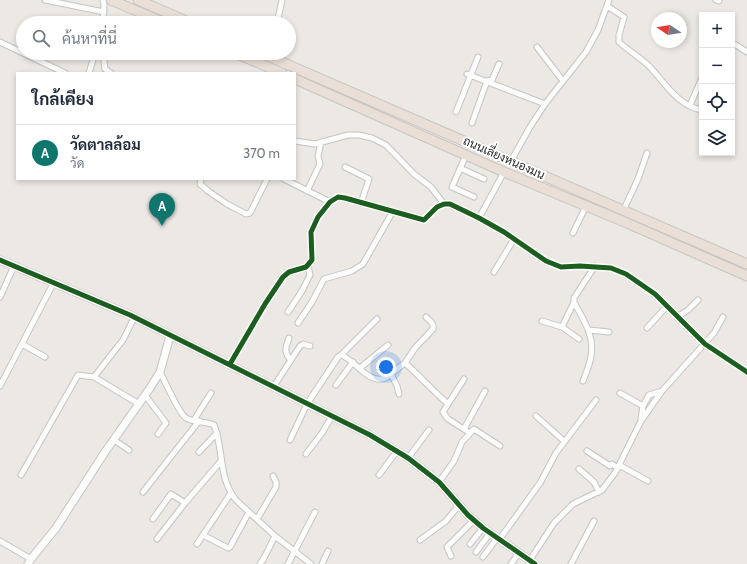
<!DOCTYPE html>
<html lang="th">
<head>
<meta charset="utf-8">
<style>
  :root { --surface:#fff; --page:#f6f6f7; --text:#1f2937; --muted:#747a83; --line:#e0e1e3; --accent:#0f766e }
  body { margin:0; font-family:Cabin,Sarabun,sans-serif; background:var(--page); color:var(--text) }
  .controls { position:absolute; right:12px; top:12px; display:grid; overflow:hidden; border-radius:0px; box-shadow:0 2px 6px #0003 }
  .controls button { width:36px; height:36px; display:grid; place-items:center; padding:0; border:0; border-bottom:1px solid var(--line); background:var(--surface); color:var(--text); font:20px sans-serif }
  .compass { position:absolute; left:651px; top:12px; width:36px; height:36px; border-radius:50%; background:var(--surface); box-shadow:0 2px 6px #0003; rotate:282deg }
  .you { position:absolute; left:386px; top:367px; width:14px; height:14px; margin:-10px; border:3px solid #fff; border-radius:50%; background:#1a73e8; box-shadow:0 0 0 6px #1a73e833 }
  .badge { display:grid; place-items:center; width:26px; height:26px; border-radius:50%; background:var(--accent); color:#fff; font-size:13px; font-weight:700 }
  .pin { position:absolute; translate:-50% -33px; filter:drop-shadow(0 1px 2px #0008) }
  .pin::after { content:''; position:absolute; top:21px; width:14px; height:12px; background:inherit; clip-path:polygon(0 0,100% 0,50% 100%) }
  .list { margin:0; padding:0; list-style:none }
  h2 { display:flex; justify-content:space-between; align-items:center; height:52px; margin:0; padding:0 16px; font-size:17px }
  h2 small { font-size:13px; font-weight:400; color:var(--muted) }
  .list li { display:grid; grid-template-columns:26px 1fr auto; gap:12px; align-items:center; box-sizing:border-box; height:56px; padding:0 16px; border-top:1px solid var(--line) }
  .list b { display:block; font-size:15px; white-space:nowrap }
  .list p { margin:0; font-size:13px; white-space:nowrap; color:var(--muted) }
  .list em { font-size:13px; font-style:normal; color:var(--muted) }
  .icon { flex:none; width:22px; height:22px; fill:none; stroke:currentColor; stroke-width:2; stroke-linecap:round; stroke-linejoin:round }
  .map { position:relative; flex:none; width:747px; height:564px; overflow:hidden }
  .search { position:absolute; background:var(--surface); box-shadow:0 2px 6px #0003; left:16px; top:16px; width:280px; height:44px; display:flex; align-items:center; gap:10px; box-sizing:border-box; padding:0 14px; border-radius:22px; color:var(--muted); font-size:15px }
  .panel { position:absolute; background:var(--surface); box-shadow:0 2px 6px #0003; left:16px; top:72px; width:280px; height:108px; border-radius:0px }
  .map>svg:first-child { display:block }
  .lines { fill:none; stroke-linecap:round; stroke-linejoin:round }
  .street-casing { stroke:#c5c4c5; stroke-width:7 }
  .secondary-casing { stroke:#c5c4c5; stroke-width:9 }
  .highway-casing { stroke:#c6c5c4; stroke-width:11 }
  .street { stroke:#fcfcfb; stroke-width:5 }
  .secondary { stroke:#fcfcfb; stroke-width:7 }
  .highway { stroke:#eadfd6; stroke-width:9 }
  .cycleway-casing { stroke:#fff; stroke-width:8 }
  .cycleway { stroke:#1b5e20; stroke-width:5 }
  .labels { text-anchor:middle; stroke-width:4; stroke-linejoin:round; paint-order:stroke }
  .street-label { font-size:12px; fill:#2e2e2e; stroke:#fff }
</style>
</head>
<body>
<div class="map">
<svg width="747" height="564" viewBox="0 0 747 564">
  <rect width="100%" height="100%" fill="#ece8e4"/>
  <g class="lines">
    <!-- street casing -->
    <g class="street-casing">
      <path id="street" d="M45,0L104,12
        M103,0L104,5L103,23
        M716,0L719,1
        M607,6L624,17L619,35V42C628,50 639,57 648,65C664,81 677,106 702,110
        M277,23L282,0
        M0,42L65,73
        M732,44L736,45L747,52
        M537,47L563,81
        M103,53L105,69L111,73
        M89,73L95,53
        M467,74L545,104
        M690,105L702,78
        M456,112L478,57
        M472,123L487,81L492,80L499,64
        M295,141L315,144L348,135H359L372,138L386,145L414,174L431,187L444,204
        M466,155L452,187L474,197
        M511,161L530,127L545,104L586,52L598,30L609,0
        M345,167L369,179L361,203
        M460,168L484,179
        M201,179L200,184L208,191L227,204L246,214L250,213L267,179
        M284,179L330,202
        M307,191L320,164L318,156L321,142
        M623,211L638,179L647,153
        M479,218L504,172
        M573,233L586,206
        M494,272L514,239
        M0,297L14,266
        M288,312L302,291L310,275L308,266
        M677,317L688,310L698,300
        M542,321L562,327L579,339
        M298,323L312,302L324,279L352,271L363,264L393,211
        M562,327L574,302
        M647,328L667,306
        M589,330L609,332
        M289,338C286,346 283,353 291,360
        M22,344L45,357
        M341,355L377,319
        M405,363L415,348L433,329C434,323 430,321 426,317
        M230,364L265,304L283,277L289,272L306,267L312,260L311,232L318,217L330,202L338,197L345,198L424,220L437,207L444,204H450L479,218L504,232L546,261L561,267L580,266L611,268L626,274L655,294L705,344L747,372
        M360,368L388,345
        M160,372C165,381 179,414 186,418C195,423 205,421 214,425C224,450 218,478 236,500L275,536L311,564
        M391,374L397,386L399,394
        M94,377L139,404
        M464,379L443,412L448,419L470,433
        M583,381C586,373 590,364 591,356C595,336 583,319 574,302V298L595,266
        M336,385L353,362
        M0,386L54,282
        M274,386L300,346L303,344L310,346
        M620,393L643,406
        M145,395L166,423L158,434
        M536,416L564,441
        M641,419L643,406L649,395L662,391
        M194,420L211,393
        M464,429L485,391
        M114,440L129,450
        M290,440L307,404L338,357L341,355C356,360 369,387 387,377C393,373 399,367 405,363C420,376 433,391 448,404
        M587,451L610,466L612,464L618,468
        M199,452L217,433
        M306,454L322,433L332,416
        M408,458L429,430
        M619,465L648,481
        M579,469L594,482L599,492
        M21,475L78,375L94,377L123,340L134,318
        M379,475L397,451
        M439,482L454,461L462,442L474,429L500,446
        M143,492L199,421
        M153,519L171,494L185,503
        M257,519L276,487V482L273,476
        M203,535L228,548L230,547L249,512
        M157,539L185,503L221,461
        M420,540L446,521L459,505
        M499,540L540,483L556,453L596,400
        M0,541L31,559
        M197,544L231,493
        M470,544L483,528
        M476,552L490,533
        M451,556L447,547L474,520
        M483,557L497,538
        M530,560L554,523L573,504L602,490L615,473L641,421L662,391L714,333L723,317
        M260,564L264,558L275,536
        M288,564L315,512
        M322,564L328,551
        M511,564L519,553
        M571,564L594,521"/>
    </g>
    <!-- secondary casing -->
    <g class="secondary-casing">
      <path id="secondary" d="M0,260L130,315L370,435L408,458L439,482L468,515L483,528L535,564
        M28,564L31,559L56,528L105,452L150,388L160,372L170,336"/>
    </g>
    <!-- highway casing -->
    <g class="highway-casing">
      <path id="highway" d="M111,0L165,23
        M138,0L191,23
        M235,53L282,73
        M261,53L747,264
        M295,79L504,172L627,223L747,276"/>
    </g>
    <!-- street -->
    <use href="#street" class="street"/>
    <!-- secondary -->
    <use href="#secondary" class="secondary"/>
    <!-- highway -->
    <use href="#highway" class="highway"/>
    <!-- cycleway casing -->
    <g class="cycleway-casing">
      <path id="cycleway" d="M0,260L130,315L370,435L408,458L439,482L468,515L483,528L535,564
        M230,364L265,304L283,277L289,272L306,267L312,260L311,232L318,217L330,202L338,197L345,198L424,220L437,207L444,204H450L479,218L504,232L546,261L561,267L580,266L611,268L626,274L655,294L705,344L747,372"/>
    </g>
    <!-- cycleway -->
    <use href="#cycleway" class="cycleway"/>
  </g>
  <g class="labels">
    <!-- street labels -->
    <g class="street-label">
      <text transform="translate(504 158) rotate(24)" y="4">ถนนเลี่ยงหนองมน</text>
    </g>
  </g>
</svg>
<div class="controls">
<button>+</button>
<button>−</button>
<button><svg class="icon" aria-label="locate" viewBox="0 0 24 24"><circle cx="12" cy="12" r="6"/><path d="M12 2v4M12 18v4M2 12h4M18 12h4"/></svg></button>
<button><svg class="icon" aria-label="layers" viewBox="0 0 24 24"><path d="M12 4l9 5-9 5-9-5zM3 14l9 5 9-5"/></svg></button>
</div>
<svg class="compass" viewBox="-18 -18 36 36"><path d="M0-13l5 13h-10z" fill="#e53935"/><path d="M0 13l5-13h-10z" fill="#747a83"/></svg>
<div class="you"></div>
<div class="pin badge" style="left:162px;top:226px">A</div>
<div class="search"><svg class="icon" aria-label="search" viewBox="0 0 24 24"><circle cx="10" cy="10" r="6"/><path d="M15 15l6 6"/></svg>ค้นหาที่นี่</div>
<section class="panel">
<h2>ใกล้เคียง<small></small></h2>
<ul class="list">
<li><span class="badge">A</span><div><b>วัดตาลล้อม</b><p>วัด</p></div><em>370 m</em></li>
</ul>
</section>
</div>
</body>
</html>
